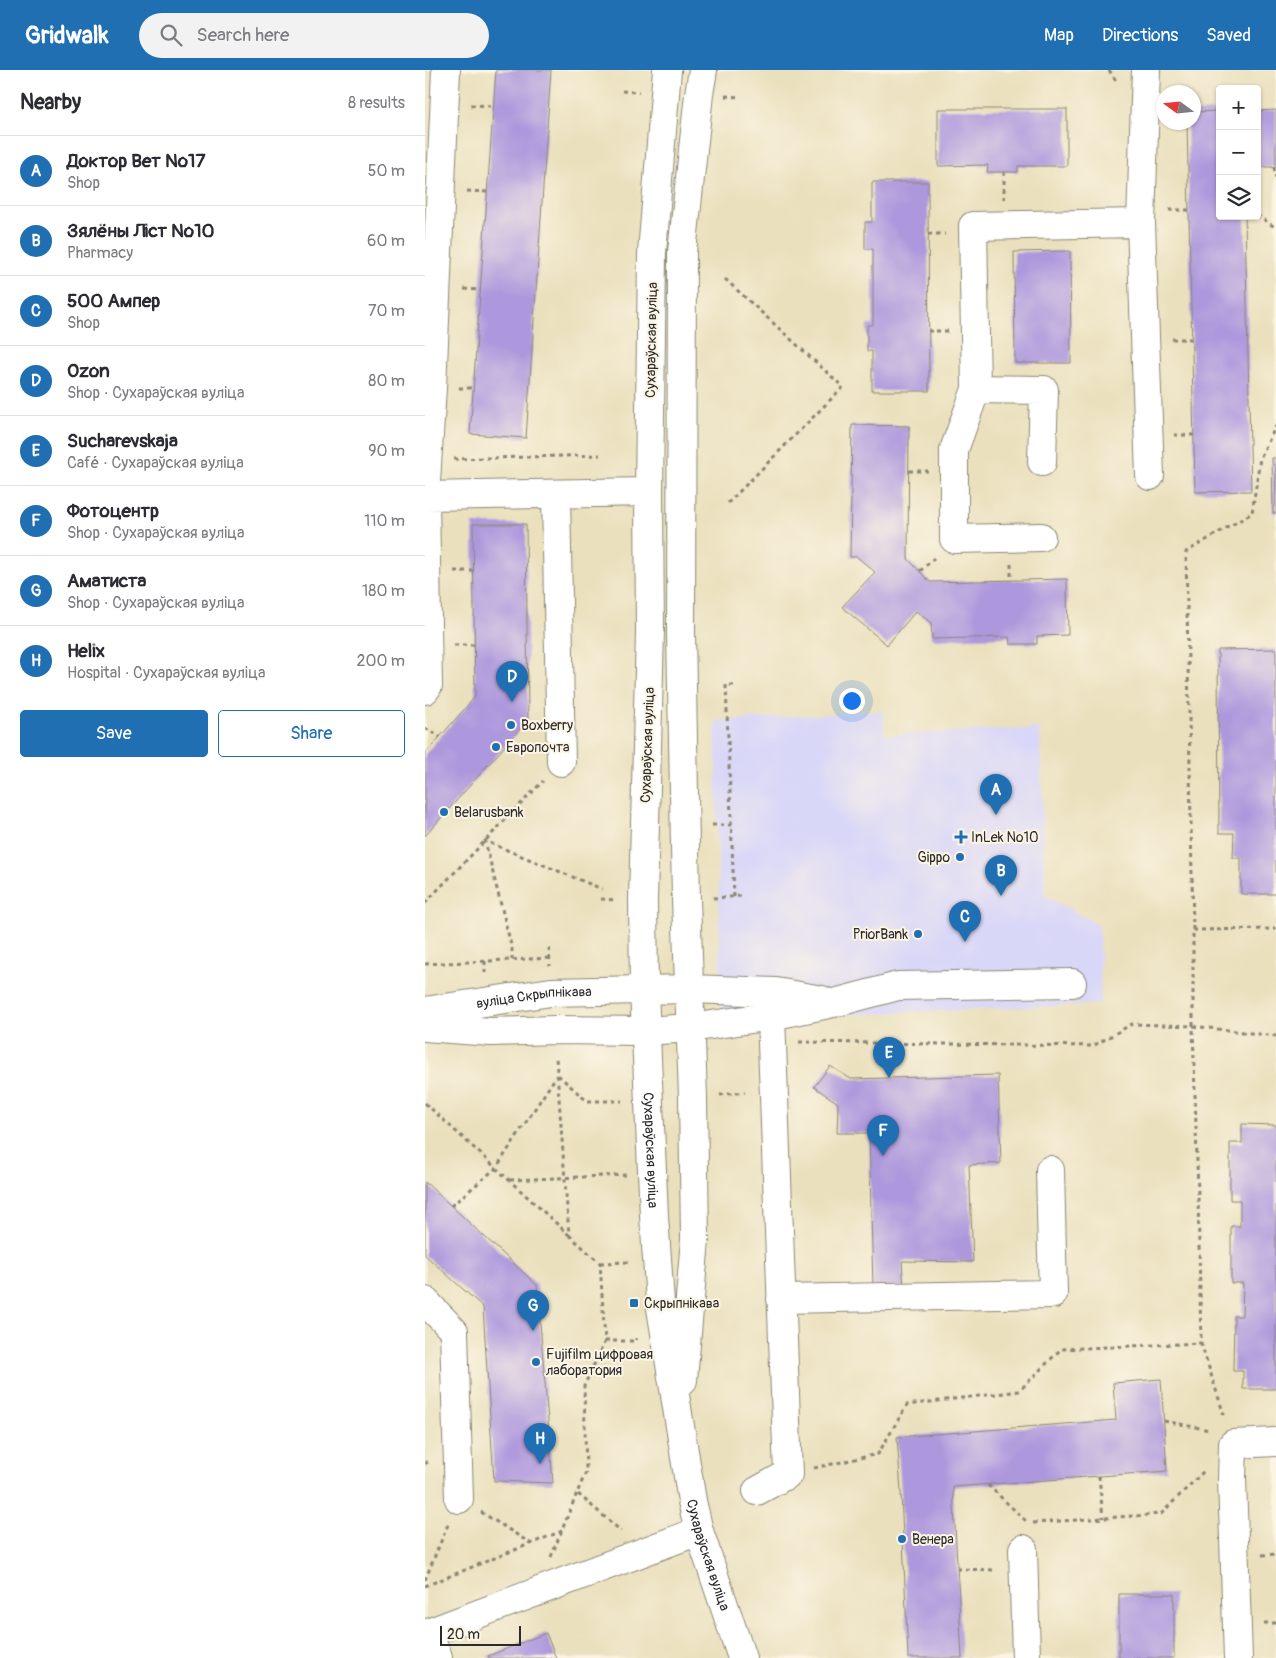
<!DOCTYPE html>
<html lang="en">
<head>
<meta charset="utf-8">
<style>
  :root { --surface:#fff; --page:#f2f2f3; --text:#2b2b33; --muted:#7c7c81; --line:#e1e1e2; --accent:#1f6fb2 }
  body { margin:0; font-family:Pangolin,sans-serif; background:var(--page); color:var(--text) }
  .controls { position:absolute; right:15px; top:15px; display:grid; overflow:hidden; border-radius:5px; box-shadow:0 1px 4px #0004 }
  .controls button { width:45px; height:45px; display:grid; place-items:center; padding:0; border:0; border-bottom:1px solid var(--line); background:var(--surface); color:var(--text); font:25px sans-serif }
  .compass { position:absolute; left:731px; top:15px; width:45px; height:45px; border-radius:50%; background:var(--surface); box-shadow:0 1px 4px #0004; rotate:285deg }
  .scale { position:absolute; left:15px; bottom:12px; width:81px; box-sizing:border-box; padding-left:5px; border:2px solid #2b2b2b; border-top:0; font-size:14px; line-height:18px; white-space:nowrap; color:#2b2b2b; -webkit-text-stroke:4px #fcf5e5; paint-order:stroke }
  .you { position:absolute; left:426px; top:630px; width:18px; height:18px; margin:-12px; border:4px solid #fff; border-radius:50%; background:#1a73e8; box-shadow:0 0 0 8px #1a73e833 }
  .badge { display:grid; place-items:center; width:32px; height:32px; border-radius:50%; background:var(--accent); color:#fff; font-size:16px; font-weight:700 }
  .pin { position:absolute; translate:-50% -41px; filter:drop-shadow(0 1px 2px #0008) }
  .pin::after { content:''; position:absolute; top:26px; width:18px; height:15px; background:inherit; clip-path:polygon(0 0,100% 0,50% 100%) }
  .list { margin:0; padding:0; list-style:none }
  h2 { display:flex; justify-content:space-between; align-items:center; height:65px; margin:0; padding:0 20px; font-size:21px }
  h2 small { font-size:16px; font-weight:400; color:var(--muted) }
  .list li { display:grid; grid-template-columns:32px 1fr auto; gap:15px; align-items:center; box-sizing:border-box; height:70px; padding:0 20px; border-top:1px solid var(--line) }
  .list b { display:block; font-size:19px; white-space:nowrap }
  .list p { margin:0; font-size:16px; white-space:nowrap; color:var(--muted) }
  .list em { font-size:16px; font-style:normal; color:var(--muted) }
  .actions { display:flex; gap:10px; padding:15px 20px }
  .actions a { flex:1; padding:11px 0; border:1px solid var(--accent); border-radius:5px; text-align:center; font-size:18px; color:var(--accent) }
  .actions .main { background:var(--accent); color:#fff }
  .icon { flex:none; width:28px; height:28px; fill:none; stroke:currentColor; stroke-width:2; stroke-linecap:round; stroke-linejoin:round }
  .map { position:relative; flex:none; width:851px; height:1588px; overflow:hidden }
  header { display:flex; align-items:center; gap:30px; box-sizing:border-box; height:70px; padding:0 25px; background:var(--accent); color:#fff }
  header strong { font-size:24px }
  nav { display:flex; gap:28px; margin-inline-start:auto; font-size:18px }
  .search { width:350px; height:45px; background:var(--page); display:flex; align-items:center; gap:12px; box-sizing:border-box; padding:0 18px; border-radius:28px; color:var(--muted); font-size:19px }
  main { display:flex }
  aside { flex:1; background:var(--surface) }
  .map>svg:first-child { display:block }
  .built { fill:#d9d7f8 }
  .building { fill:#ad97dd }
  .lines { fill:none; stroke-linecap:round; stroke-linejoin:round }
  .minor-casing { stroke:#8a8674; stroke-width:30 }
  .major-casing { stroke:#8a8674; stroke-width:30 }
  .path { stroke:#8a8674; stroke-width:3; stroke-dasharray:4 4; stroke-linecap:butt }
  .minor { stroke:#fff; stroke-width:28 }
  .major { stroke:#fff; stroke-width:28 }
  .poi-dot { fill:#1f6fb2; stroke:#fcf5e5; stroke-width:2 }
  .labels { text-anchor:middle; stroke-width:4; stroke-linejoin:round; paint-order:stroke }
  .street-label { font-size:14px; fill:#2b2b2b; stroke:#fcf5e5 }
  .poi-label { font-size:14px; fill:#2b2b2b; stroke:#fcf5e5; text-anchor:start }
</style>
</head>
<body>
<header>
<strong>Gridwalk</strong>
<div class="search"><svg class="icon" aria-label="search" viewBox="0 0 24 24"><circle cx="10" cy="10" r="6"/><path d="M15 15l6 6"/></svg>Search here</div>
<nav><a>Map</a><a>Directions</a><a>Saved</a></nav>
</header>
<main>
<aside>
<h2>Nearby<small>8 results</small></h2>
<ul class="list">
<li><span class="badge">A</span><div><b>Доктор Вет №17</b><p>Shop</p></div><em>50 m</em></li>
<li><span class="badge">B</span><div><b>Зялёны Ліст №10</b><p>Pharmacy</p></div><em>60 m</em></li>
<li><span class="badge">C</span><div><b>500 Ампер</b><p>Shop</p></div><em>70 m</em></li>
<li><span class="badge">D</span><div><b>Ozon</b><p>Shop · Сухараўская вуліца</p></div><em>80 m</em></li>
<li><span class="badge">E</span><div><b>Sucharevskaja</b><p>Café · Сухараўская вуліца</p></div><em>90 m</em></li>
<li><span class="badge">F</span><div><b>Фотоцентр</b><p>Shop · Сухараўская вуліца</p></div><em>110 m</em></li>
<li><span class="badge">G</span><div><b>Аматиста</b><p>Shop · Сухараўская вуліца</p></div><em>180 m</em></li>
<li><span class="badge">H</span><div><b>Helix</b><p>Hospital · Сухараўская вуліца</p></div><em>200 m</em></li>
</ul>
<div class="actions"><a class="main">Save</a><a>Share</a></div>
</aside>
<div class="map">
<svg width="851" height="1588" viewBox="0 0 851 1588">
  <rect width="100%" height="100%" fill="#fcf5e5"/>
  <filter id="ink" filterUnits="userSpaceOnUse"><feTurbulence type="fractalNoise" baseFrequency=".02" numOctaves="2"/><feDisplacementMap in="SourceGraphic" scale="10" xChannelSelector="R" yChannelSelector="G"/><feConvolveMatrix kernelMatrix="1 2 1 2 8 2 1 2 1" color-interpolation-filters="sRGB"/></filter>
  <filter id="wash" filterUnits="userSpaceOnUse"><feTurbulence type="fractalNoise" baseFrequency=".0096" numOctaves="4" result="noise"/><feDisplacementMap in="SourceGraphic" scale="20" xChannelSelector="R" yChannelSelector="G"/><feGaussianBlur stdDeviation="1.12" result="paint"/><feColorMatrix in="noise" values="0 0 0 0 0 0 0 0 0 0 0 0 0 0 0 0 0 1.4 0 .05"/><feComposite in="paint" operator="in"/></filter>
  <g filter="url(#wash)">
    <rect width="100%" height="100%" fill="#eae0bd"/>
    <!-- built -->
    <path class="built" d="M458,641L459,665L615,658L620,826L674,855L676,934L296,950L290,651Z"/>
    <g id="blocks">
      <!-- building -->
      <path class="building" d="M71,0H126L101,368L45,364Z
        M513,39H642V96H593V102H562L563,95L513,96Z
        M851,40V97H832V41Z
        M795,41V146H820L826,421L770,422L762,52H768V42Z
        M447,112H503L504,321H447V281H442V255H448V179H440V152H447Z
        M645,181L646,293H590L589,182Z
        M427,355L484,356L483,489L505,512L642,509L643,565L612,566V574H585L584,567L507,569L506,553L491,541L462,575L417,537L450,502L432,487H425Z
        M847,388H851V443H848Z
        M48,454H101L103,650L0,766V684L50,627Z
        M851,579V824H816V788H808L809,763H794L793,580Z
        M405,996L426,1009L573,1005L576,1093L544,1095L548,1192L477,1191L479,1217L448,1218L444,1063H412L413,1033L389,1017Z
        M817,1054L851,1055V1319H818V1301H808L809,1246H817L818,1213H806V1156H815V1130H805V1073H817Z
        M0,1112L112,1215L128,1413L69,1411L58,1237L0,1185Z
        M736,1309L742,1401L528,1417L537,1588H483L476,1421L472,1367L691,1350L688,1313Z
        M694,1524H749V1588H694Z
        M121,1563L131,1588H64L63,1586Z"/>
    </g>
  </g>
  <g filter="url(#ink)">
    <use href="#blocks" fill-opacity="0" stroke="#8a8674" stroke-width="1"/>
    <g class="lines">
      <!-- minor casing -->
      <g class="minor-casing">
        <path id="minor" d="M721,0L716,153L725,406
          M551,319L619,320L617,392
          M131,424L136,692
          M0,426L224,422
          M616,467L529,469V380L551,319L548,156L716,153
          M0,620L3,616L0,426L7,318L21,0
          M264,919L351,922L397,930
          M266,958L346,946L413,932L473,916L647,913
          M356,1229L628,1224L625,1100
          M0,1231L29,1261L34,1429
          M332,1421L363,1404L346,946
          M598,1479L601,1588
          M3,1563L13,1588
          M0,1564L274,1461
          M813,1588L807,1409L808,1374L851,1372"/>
      </g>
      <!-- major casing -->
      <g class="major-casing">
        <g id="major">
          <path id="s1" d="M242,0L227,183L224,422L225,562L218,830L219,920L229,1146L235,1232L267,1431L274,1461L317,1588"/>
          <path id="s2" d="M0,941L126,922L264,919"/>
          <path d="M0,957L66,962L129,960L220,961L266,958"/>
          <path d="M258,1310L270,1169L268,1027L261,829L256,563L257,182L274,24L278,0"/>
        </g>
      </g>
      <!-- path -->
      <path class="path" d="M684,0L692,12
        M197,21L214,22
        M300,26L315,27
        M46,35L68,36
        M849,97L851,108
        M579,102V129
        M42,121L62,122
        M744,140H764
        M832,145L851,158
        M503,164H520
        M300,209L418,317L303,433
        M39,219L56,220
        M503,261H523
        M747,269H766
        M34,318H48
        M749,365H769
        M29,389L175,385
        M484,401H503
        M586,494V510
        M29,501H48
        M495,501L509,488
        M29,575H49
        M0,658L15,667
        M287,755H306
        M309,827L301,615H310
        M288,828L317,826
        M176,829L192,830
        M0,833L118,711
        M768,860L851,859
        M124,878L125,896
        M87,890V879L60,771L177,819
        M60,891V906
        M0,894L125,888
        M374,972L668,976L707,954L768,956L851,966
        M133,1005L162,1031H197
        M295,1025L320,1022
        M0,1033L144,1165L131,987
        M85,1110L201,1105
        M26,1136L71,1098L132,1005
        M144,1165L175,1193L180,1271L159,1316L161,1402L152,1423L196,1461
        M175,1193L204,1192
        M180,1271H211V1268
        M776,1273L800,1348
        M739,1351L785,1360
        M0,1391L5,1397
        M389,1398L453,1384L482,1335L594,1321L636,1279L776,1273L773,1125L768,956V860L761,482L827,443L835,388L851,356
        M674,1406L678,1448
        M563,1415L601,1451
        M56,1442L105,1473
        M608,1453L736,1444L779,1401
        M837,1485L851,1484
        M126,1487L152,1423
        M532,1499L571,1500
        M0,1510L24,1452
        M0,1516L137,1461
        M839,1553H851"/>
      <!-- minor -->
      <use href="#minor" class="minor"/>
      <!-- major -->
      <use href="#major" class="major"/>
    </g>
  </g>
  <!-- markers -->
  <g class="poi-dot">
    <circle cx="86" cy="655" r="5"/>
    <circle cx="71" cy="677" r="5"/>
    <circle cx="19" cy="742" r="5"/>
    <path d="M533.5 759.5h5v5h5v5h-5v5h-5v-5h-5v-5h5z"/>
    <circle cx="535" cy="787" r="5"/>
    <circle cx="493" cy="864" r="5"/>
    <rect x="204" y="1228" width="10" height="10" rx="2.5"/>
    <circle cx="111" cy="1292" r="5"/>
    <circle cx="477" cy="1469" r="5"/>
  </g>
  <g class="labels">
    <!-- street labels -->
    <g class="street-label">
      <text transform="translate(226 270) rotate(-89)" y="5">Сухараўская вуліца</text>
      <text transform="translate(222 675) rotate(-88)" y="5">Сухараўская вуліца</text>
      <text dy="5" stroke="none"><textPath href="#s2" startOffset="110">вуліца Скрыпнікава</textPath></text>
      <text dy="5" stroke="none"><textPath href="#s1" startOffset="1081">Сухараўская вуліца</textPath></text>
      <text dy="5" stroke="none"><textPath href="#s1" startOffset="1491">Сухараўская вуліца</textPath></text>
    </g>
    <!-- poi labels -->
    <g class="poi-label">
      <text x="96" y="660">Boxberry</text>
      <text x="81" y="682">Европочта</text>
      <text x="29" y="747">Belarusbank</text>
      <text x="546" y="772">InLek №10</text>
      <text x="525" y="792" text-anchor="end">Gippo</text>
      <text x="483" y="869" text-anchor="end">PriorBank</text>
      <text x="219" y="1238">Скрыпнікава</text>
      <text x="121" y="1289">Fujifilm цифровая<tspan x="121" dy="16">лаборатория</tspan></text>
      <text x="487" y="1474">Венера</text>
    </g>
  </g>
</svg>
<div class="controls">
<button>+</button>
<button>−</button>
<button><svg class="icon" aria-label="layers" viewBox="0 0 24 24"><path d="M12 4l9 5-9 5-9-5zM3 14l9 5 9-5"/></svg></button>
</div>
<svg class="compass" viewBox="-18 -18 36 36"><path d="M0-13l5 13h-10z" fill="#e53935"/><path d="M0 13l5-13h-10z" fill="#7c7c81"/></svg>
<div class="scale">20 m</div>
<div class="you"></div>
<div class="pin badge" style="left:571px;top:745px">A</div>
<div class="pin badge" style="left:576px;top:826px">B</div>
<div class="pin badge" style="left:540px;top:872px">C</div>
<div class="pin badge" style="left:87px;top:632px">D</div>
<div class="pin badge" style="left:464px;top:1008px">E</div>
<div class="pin badge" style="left:458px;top:1086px">F</div>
<div class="pin badge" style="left:108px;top:1261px">G</div>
<div class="pin badge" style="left:115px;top:1394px">H</div>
</div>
</main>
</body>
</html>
